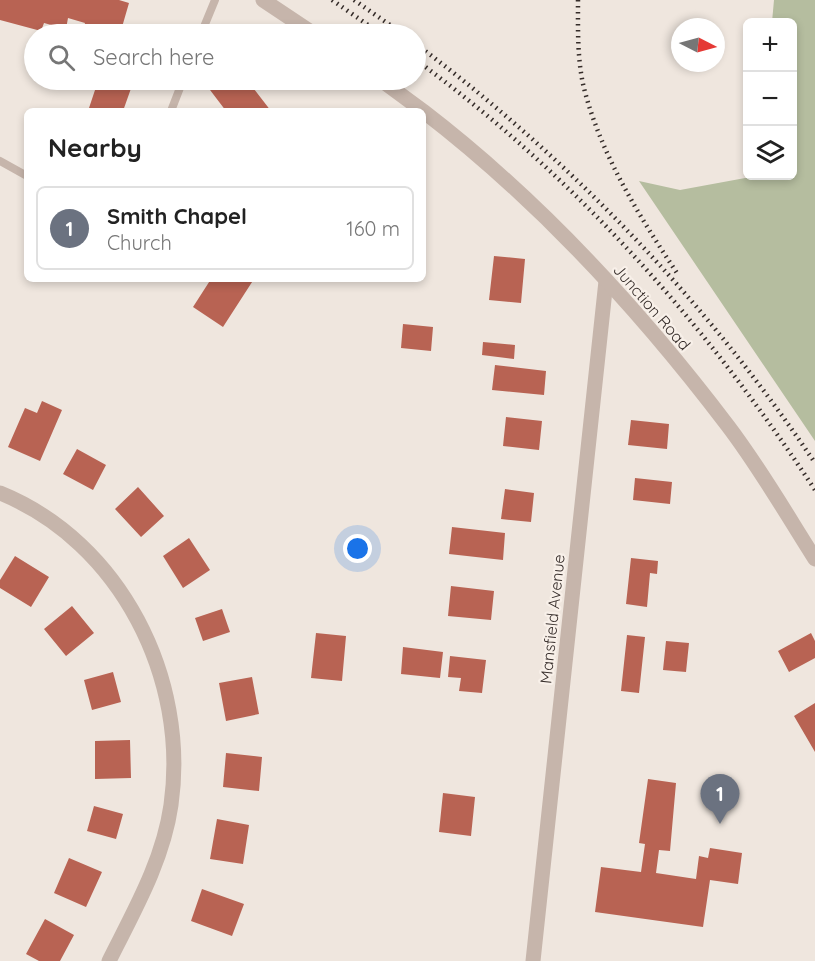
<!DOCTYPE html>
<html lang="en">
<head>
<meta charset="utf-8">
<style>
  :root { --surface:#fff; --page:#f6f6f6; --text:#222; --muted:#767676; --line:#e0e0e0; --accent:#d93025 }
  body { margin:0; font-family:Quicksand,sans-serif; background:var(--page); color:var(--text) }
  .controls { position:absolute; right:18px; top:18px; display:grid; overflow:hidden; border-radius:9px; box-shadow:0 3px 9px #0003 }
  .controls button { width:54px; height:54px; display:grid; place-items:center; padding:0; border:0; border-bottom:2px solid var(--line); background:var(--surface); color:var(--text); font:30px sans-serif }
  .compass { position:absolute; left:671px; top:18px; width:54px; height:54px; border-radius:50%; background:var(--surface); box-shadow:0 3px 9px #0003; rotate:96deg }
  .you { position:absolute; left:358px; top:549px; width:21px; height:21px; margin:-15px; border:4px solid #fff; border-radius:50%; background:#1a73e8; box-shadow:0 0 0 9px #1a73e833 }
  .badge { display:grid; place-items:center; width:39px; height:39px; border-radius:50%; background:var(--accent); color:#fff; font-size:20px; font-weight:700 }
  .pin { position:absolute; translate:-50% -50px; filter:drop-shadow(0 2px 3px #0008) }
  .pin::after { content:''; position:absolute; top:32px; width:21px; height:18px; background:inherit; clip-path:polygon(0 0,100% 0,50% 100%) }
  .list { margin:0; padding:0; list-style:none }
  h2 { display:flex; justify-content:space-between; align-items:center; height:78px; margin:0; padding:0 24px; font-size:26px }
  h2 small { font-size:20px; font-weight:400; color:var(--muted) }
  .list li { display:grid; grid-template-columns:39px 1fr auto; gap:18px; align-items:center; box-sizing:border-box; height:84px; margin:0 12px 12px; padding:0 12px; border:2px solid var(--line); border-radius:9px }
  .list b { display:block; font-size:22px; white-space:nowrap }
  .list p { margin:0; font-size:20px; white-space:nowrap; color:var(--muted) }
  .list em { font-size:20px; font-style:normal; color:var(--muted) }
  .icon { flex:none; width:33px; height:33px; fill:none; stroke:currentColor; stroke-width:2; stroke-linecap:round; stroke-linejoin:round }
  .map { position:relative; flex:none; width:815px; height:961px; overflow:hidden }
  .search { position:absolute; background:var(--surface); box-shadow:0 3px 9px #0003; left:24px; top:24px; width:402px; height:66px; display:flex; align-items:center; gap:15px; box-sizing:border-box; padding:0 21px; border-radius:33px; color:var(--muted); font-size:22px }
  .panel { position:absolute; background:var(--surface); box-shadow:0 3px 9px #0003; left:24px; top:108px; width:402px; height:174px; border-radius:9px }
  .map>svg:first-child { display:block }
  .green { fill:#b5bd9f }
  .building { fill:#b86353 }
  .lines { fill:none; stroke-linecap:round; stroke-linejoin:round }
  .service { stroke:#c6b5ab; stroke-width:8 }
  .minor { stroke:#c6b5ab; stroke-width:15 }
  .tertiary { stroke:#c6b5ab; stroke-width:15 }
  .rail { stroke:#352c29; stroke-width:4.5; stroke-dasharray:1.5 4.5; stroke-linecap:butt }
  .labels { text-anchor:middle; stroke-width:4.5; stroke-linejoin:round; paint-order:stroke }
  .street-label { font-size:16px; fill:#352c29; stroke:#f8f0e9 }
</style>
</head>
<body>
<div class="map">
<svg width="815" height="961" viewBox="0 0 815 961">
  <rect width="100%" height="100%" fill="#efe6de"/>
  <!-- green -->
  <path class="green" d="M774,0H815V441L639,181L680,190L756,176H792V22H772Z"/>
  <!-- building -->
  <path class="building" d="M0,0H119L129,3L120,34L96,28L95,34H82L85,23L68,18L66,29L44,23L41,31L0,20Z
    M94,80H134L123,111H88L98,81Z
    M216,80H247L271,111H226L207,86Z
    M494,256L525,259L521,303L489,300Z
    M211,279H254L223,327L193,307Z
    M403,324L433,327L431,351L401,348Z
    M483,342L515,345L514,359L482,355Z
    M495,365L546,371L544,395L492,390Z
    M42,401L62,410L40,461L8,447L25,408L37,413Z
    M506,417L542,421L539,450L503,446Z
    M631,420L669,424L667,449L628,445Z
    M77,449L106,465L93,490L63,474Z
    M635,478L672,482L670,504L633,500Z
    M138,487L164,516L141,537L115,509Z
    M505,489L534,493L531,522L501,519Z
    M452,527L505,533L503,560L449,554Z
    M189,538L210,570L183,588L163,556Z
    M15,556L49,577L31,607L0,588V580Z
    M631,558L658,561L657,574L650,573L647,607L626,604Z
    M451,586L494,591L491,620L448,616Z
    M72,606L94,633L66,656L44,629Z
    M222,609L230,632L203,641L195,618Z
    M316,633L346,636L342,681L311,678Z
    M811,633L815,641V658L789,672L778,651Z
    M627,635L645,637L639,693L621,691Z
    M666,641L689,643L686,672L663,670Z
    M403,647L443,652L440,678L401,674Z
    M450,656L486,660L482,693L459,691L461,678L448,677Z
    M113,672L121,702L92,710L84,680Z
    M252,677L259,714L226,721L219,683Z
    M815,703V752L794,716Z
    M130,740L131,778L95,779V741Z
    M226,753L262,757L259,791L223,787Z
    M648,779L676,783L670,851L659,850L656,873L696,879L699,856L708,858L710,848L742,853L738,884L710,880L703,927L595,912L601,867L641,872L645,844L639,843Z
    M443,793L475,797L471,836L439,832Z
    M94,806L123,814L116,839L87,831Z
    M217,819L249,825L243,864L210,859Z
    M69,858L102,872L86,907L54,893Z
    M202,889L244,904L232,936L191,921Z
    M45,919L74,935L60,961H39L26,954Z"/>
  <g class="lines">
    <!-- service -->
    <path class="service" d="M201,34L215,0
      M171,111L183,80
      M0,161L27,176"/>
    <!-- minor -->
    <path class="minor" d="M0,493C121,542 189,679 171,805C163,861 134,911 109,961
      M533,961L606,281"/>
    <!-- tertiary -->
    <path class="tertiary" d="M263,0L314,34
      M381,80L423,111
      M423,111C539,200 640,310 728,426C760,468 787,515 815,559"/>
    <!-- rail -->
    <path class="rail" d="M332,0L381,34
      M354,0L403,34
      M578,0C578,30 577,63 585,92C603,159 641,219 679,276
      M416,44C571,160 707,302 815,463
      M416,60C576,177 706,324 815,490"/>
  </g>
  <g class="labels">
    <!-- street labels -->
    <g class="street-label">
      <text transform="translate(652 307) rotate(49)" y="6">Junction Road</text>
      <text transform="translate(552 619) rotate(-84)" y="6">Mansfield Avenue</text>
    </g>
  </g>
</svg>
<div class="controls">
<button>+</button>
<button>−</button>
<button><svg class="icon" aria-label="layers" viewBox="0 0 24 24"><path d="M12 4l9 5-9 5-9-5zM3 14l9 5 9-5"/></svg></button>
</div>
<svg class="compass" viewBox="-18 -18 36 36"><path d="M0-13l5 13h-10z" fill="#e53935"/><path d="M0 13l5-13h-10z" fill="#767676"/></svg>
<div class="you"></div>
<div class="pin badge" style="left:720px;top:824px;background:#6b7280">1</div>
<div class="search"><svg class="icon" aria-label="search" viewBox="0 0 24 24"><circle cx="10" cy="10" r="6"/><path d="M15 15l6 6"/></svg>Search here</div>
<section class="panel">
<h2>Nearby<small></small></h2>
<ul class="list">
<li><span class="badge" style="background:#6b7280">1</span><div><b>Smith Chapel</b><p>Church</p></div><em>160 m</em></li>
</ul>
</section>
</div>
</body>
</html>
